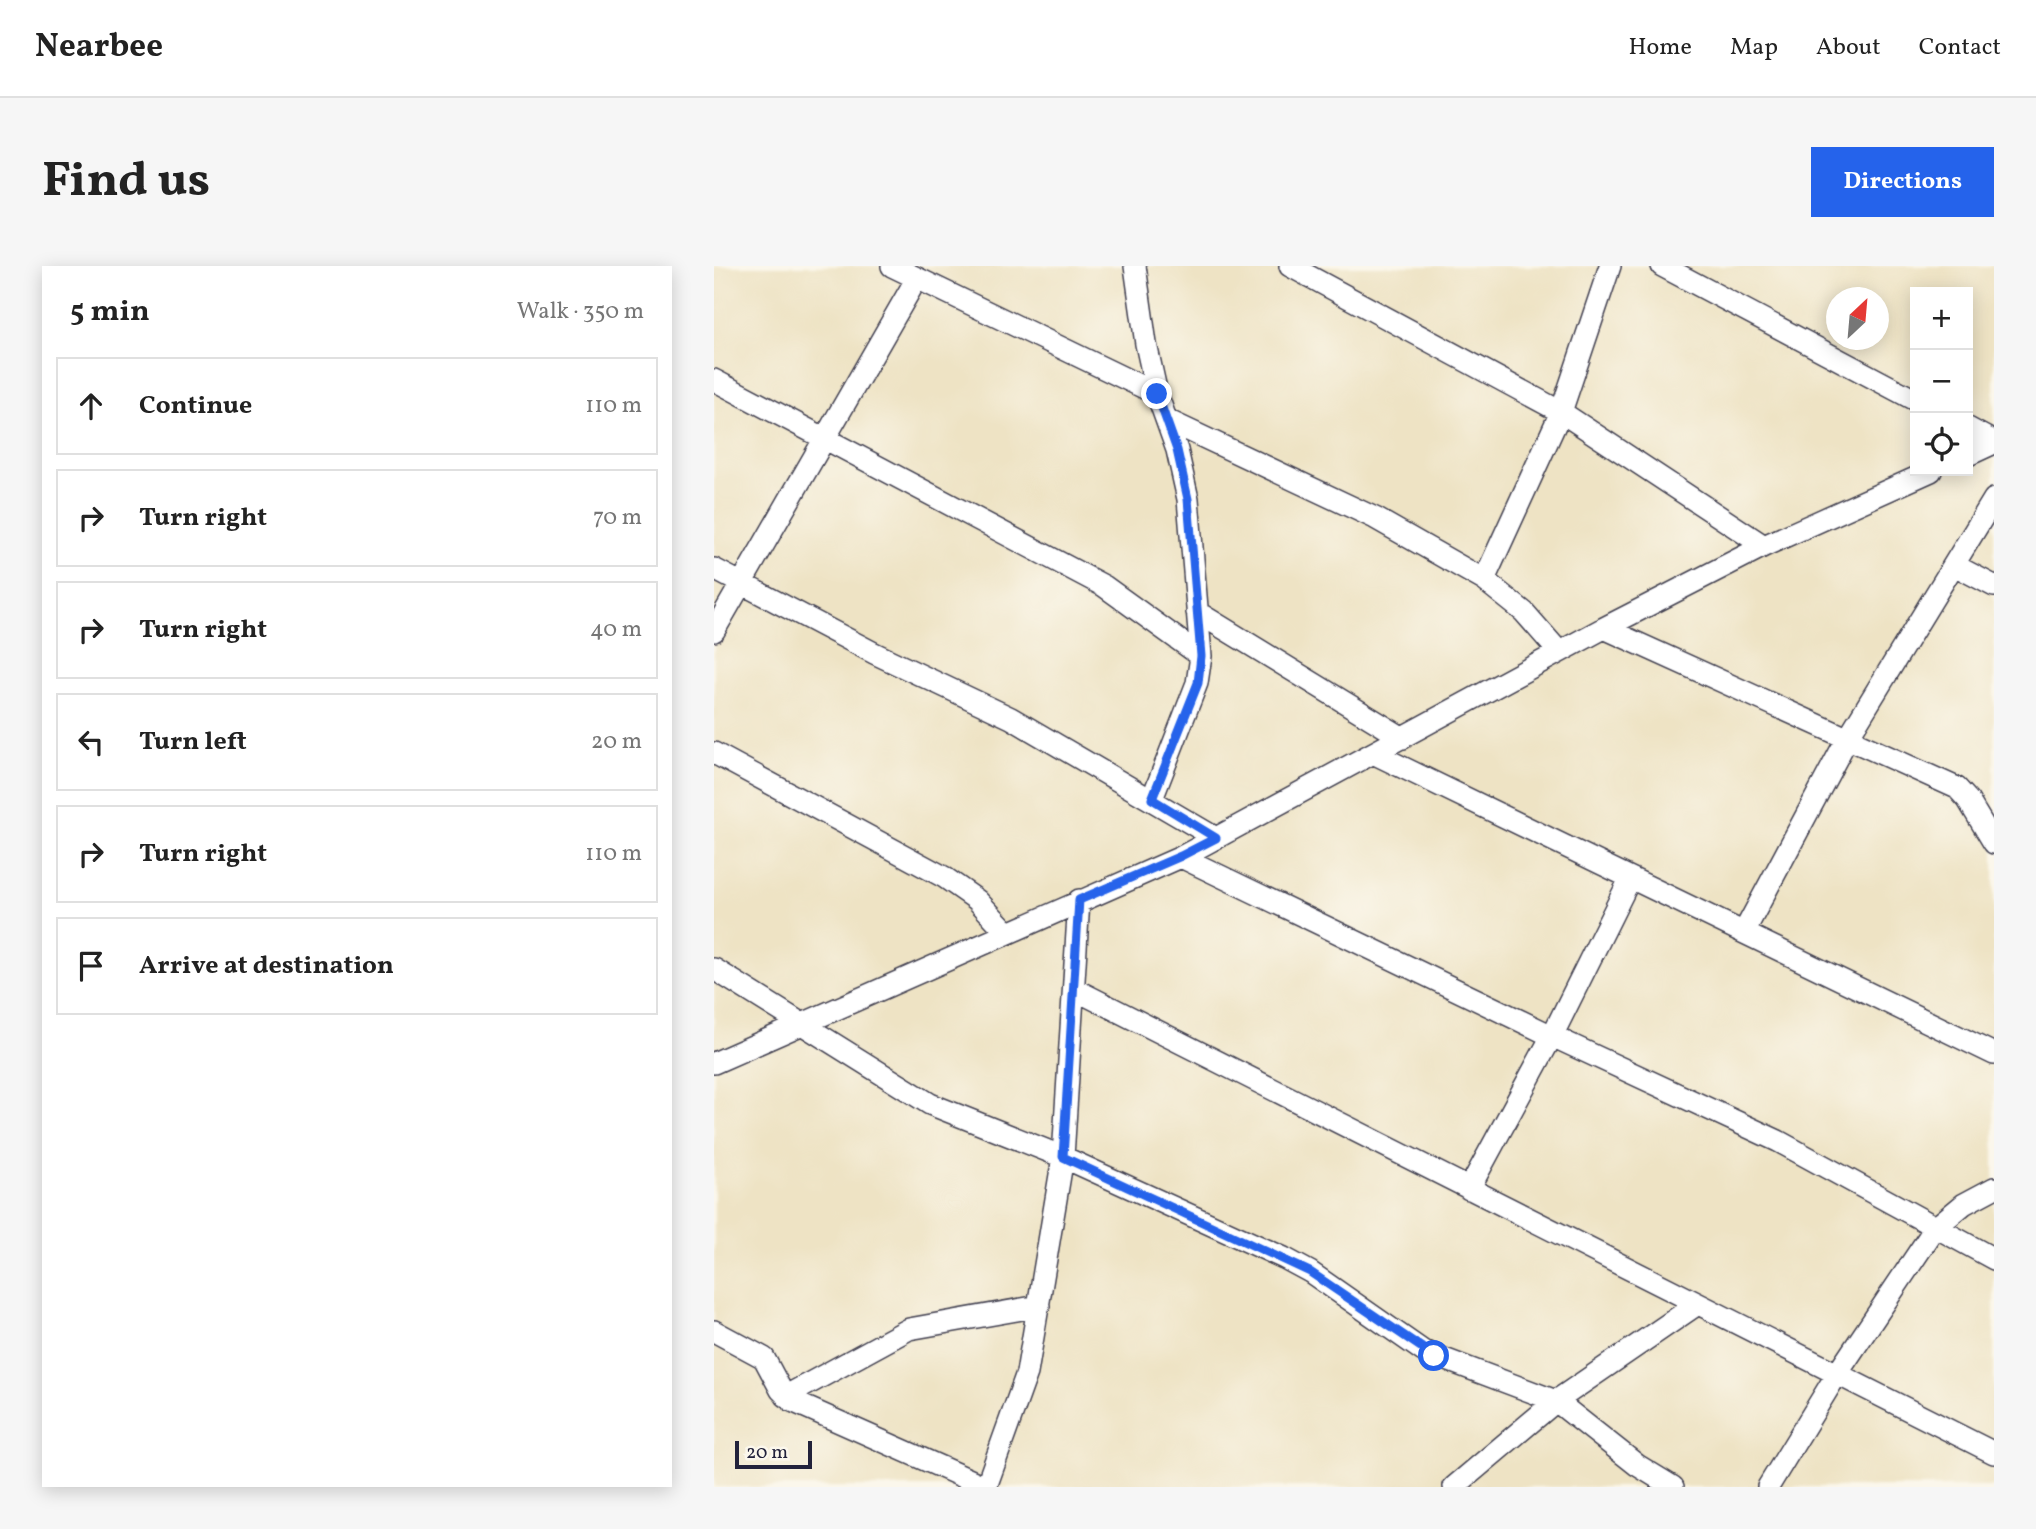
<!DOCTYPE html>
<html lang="en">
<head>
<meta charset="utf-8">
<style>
  :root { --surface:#fff; --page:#f6f6f6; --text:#222; --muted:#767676; --line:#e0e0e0; --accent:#2563eb }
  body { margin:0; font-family:Vollkorn,serif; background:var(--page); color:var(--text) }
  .controls { position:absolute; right:21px; top:21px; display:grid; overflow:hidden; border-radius:0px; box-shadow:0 4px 18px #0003 }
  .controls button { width:63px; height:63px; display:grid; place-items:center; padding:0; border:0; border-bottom:2px solid var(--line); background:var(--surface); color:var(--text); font:35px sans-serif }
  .compass { position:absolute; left:1112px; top:21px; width:63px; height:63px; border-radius:50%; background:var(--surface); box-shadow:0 4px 18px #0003; rotate:26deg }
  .scale { position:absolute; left:21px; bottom:18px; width:77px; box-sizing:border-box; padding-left:7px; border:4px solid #22223b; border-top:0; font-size:19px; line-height:24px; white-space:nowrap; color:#22223b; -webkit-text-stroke:5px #fbf7ec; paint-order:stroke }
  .stop { position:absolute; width:21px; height:21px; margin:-16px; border:5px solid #2563eb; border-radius:50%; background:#fff }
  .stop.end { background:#2563eb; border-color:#fff; box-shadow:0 2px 7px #0008 }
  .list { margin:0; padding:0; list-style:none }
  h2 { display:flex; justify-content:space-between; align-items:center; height:91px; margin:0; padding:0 28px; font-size:30px }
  h2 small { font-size:23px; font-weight:400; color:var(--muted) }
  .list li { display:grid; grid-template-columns:46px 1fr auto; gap:21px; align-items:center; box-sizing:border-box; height:98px; margin:0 14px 14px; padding:0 14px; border:2px solid var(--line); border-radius:0px }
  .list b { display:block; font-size:26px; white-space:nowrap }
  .list em { font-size:23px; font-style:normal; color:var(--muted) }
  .icon { flex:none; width:38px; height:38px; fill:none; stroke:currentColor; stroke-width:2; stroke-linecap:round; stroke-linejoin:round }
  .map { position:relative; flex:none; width:1280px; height:1221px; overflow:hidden; border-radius:0px }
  header { display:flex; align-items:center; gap:42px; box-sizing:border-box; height:98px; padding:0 35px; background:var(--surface); border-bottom:2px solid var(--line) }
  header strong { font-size:33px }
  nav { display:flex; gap:38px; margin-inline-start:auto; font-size:24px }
  .intro { display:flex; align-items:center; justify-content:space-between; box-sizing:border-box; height:168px; padding:0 42px }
  h1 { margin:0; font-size:49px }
  .button { padding:18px 32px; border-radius:0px; background:var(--accent); color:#fff; font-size:24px; font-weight:700 }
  main { display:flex; gap:42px; padding:0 42px }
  aside { flex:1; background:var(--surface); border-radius:0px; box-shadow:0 4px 18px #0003 }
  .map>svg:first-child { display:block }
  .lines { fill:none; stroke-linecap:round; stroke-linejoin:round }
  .street-casing { stroke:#413f50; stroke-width:24 }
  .street { stroke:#fff; stroke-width:21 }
  .route { stroke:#2563eb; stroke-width:9 }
</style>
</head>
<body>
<header>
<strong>Nearbee</strong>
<nav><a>Home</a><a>Map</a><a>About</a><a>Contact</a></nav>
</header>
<div class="intro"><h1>Find us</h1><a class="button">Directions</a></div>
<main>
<aside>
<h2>5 min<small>Walk · 350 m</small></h2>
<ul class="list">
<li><svg class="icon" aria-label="ahead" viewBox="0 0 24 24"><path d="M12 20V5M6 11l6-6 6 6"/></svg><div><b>Continue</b></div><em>110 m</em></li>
<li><svg class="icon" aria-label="right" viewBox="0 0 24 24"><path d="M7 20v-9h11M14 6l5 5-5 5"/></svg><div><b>Turn right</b></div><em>70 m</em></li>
<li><svg class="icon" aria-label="right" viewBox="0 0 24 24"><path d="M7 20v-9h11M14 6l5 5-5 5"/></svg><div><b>Turn right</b></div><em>40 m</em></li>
<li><svg class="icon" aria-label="left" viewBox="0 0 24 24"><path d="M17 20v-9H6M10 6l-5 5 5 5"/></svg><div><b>Turn left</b></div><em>20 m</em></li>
<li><svg class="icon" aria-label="right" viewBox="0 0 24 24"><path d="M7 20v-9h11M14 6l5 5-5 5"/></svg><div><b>Turn right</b></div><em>110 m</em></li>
<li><svg class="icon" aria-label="arrive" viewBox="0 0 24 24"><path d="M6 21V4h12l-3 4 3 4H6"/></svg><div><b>Arrive at destination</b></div></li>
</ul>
</aside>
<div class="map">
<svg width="1280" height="1221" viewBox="0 0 1280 1221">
  <rect width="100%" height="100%" fill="#fbf7ec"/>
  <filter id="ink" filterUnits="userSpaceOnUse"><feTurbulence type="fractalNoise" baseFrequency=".0143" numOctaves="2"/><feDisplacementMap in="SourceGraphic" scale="14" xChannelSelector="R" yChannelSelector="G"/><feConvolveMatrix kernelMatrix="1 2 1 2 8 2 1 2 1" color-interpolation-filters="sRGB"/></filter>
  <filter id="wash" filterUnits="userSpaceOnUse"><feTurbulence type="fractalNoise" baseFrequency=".00686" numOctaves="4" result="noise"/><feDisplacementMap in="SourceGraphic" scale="28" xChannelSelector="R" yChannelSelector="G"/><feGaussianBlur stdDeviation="1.57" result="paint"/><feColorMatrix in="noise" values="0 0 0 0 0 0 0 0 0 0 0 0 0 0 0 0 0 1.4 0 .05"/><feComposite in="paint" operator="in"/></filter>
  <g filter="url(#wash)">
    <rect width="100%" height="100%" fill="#eee3c4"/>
  </g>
  <g filter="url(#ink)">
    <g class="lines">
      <!-- street casing -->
      <g class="street-casing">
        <path id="street" d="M178,0L443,128
          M421,0L432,78L443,128L463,184L474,233L487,390L483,417L438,533
          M576,0L847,146L1050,280
          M948,0L1201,134
          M0,114L390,320L487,390
          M455,155L661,252L770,314L810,346L845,386
          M1254,162L1280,176
          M1254,189L1280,177
          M1240,299L1280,320
          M0,303L160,387L297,452L502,572
          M770,314L847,146L896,0
          M483,346L689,472
          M890,362L1243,522L1254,534L1280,577
          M0,365L203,12
          M0,487L230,611L263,634L293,666
          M661,488L1280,788
          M467,591L838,770L1064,875L1280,993
          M1030,666L1133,473L1280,233
          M0,703L216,838L349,891L570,992L596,1006L709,1085L842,1135L923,1199L959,1221
          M360,723L1280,1187
          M0,797L467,591L890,362L1050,280L1217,205
          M755,923L838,770L916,613
          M0,1065L50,1092L67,1124L78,1135L272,1221
          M72,1130L195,1063L325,1040
          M272,1221L313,1107L349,891L365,634
          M740,1221L842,1135L982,1039
          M1054,1221L1123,1108L1221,962L1250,938L1280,922"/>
      </g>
      <!-- street -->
      <use href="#street" class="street"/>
    </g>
  </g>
  <g class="lines" filter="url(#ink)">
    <!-- route -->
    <path class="route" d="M443,128L463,184L474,233L487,390L484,417L438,533L502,572L467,590L365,634L349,891L596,1006L720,1090"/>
  </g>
</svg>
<div class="controls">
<button>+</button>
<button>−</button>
<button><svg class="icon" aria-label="locate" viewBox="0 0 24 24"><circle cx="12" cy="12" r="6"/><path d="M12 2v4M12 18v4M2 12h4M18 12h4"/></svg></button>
</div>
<svg class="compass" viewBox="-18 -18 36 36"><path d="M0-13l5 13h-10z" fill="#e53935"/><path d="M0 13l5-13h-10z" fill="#767676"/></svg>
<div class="scale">20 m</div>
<div class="stop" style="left:720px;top:1090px"></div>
<div class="stop end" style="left:443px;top:128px"></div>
</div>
</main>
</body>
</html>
